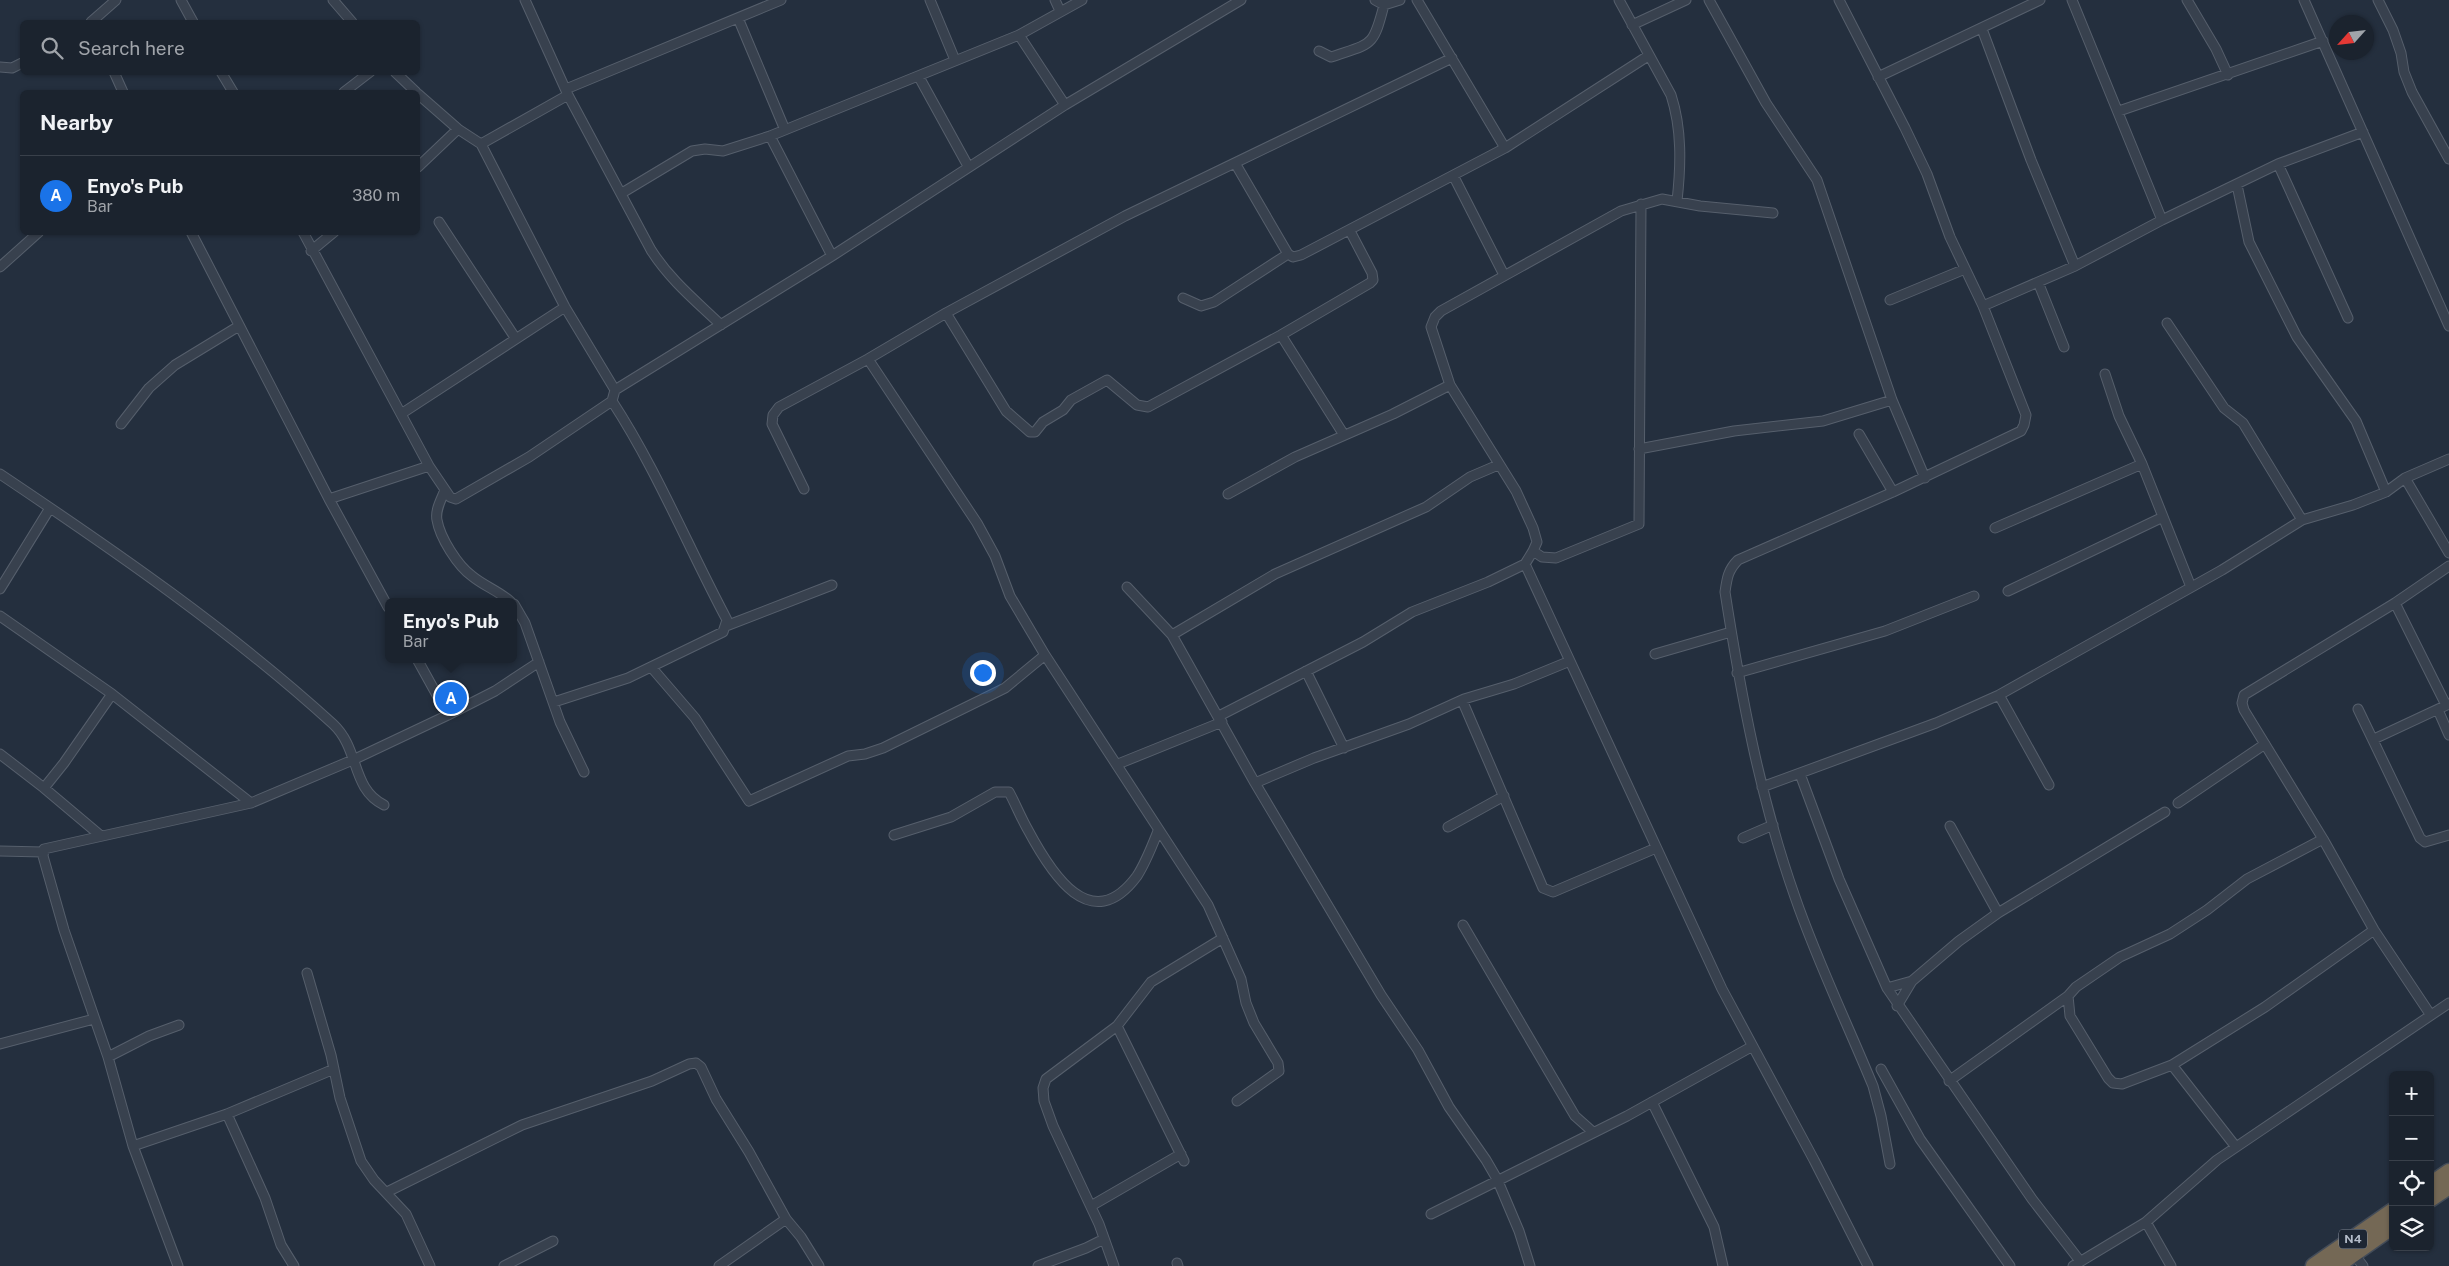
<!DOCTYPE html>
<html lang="en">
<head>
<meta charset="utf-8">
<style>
  :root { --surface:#1b232e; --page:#242b36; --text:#f1f3f6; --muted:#a0a4aa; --line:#39404a; --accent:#1a73e8 }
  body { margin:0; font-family:"Public Sans",sans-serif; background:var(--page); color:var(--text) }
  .controls { position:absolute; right:15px; bottom:15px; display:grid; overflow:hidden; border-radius:8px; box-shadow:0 1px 4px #0004 }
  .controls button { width:45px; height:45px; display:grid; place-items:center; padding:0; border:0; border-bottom:1px solid var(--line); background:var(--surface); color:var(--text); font:25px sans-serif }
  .compass { position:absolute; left:2329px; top:15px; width:45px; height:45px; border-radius:50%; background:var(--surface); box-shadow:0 1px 4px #0004; rotate:243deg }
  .you { position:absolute; left:982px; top:672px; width:18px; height:18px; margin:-12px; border:4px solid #fff; border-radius:50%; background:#1a73e8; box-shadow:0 0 0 8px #1a73e833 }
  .badge { display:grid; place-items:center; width:32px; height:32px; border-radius:50%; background:var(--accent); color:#fff; font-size:16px; font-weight:700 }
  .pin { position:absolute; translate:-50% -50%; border:2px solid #fff; box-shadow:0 1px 5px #0006 }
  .popup { position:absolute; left:385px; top:598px; width:132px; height:65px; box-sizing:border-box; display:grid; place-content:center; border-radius:8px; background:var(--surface); filter:drop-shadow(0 1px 4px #0005); font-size:16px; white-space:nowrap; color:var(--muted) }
  .popup b { font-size:19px; color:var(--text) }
  .popup::after { content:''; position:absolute; left:50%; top:100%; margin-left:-10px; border:10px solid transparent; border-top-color:var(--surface) }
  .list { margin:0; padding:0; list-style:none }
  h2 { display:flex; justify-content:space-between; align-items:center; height:65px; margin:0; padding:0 20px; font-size:21px }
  h2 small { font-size:16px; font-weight:400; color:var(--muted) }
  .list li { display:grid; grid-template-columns:32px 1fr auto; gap:15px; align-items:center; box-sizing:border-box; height:80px; padding:0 20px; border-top:1px solid var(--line) }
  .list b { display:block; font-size:19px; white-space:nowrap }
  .list p { margin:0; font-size:16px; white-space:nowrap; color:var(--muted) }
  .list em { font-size:16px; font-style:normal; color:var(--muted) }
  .icon { flex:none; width:28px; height:28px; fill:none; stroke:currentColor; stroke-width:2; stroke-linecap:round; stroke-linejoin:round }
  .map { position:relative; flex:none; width:2449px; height:1266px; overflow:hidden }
  .search { position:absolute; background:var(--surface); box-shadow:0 1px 4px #0004; left:20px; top:20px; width:400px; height:55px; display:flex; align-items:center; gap:12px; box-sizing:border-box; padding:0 18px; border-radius:8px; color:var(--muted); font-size:19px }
  .panel { position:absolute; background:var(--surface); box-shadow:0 1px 4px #0004; left:20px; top:90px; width:400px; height:145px; border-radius:8px }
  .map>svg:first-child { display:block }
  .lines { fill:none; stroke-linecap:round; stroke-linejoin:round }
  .street-casing { stroke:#565f6c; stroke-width:11 }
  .highway-casing { stroke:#434c59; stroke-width:19 }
  .street { stroke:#38414e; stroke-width:9 }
  .highway { stroke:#746855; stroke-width:16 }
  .labels { text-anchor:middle; stroke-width:5; stroke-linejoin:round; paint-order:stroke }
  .shield { fill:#1d2633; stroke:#878f9c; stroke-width:1 }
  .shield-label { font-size:12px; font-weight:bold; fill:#b4bcc9 }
</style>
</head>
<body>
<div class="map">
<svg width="2449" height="1266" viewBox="0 0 2449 1266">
  <rect width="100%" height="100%" fill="#242f3e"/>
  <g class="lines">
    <!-- street casing -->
    <g class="street-casing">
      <path id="street" d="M181,0L193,22
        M333,0L352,22
        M525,0L568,95L651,250C670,280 696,301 721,325
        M930,0L955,60
        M1055,0L1060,11
        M1375,0L1384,5L1400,0
        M1417,0L1505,148
        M1619,0L1671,95C1682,129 1681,165 1677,201
        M1709,0L1766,103L1817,180L1892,400L1925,478
        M1839,0L1905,128L1927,174L1950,237L1983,306L2026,415L2024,425L2021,431L1893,492L1738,560C1728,570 1727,578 1725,592C1741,695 1760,798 1795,897C1817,961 1847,1023 1873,1086L1881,1116L1890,1164
        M2072,0L2162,220
        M2187,0L2216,49L2228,75
        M2304,0L2449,326
        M2378,0L2393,30L2401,53L2404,72L2412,92L2449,159
        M738,18L785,130
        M91,22L116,0
        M1632,25L1686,0
        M1982,29L2031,160L2075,266
        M1019,35L1065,105
        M1319,51L1331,57C1372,43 1373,48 1384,5
        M0,67L12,68L22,63
        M114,72L123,92
        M221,72L233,92
        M395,72L416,92
        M919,77L968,166
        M1878,77L2040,0
        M566,89L781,0
        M344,92L370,72
        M418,94L458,129L481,144L565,307L615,390
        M2119,111L2323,41
        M770,136L832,256
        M481,144L568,95
        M1235,163L1288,254L1293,257L1301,255L1505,148L1648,56
        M2278,164L2348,318
        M418,167L458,129
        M1454,177L1504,275
        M2237,185L2249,242L2297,337L2356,421L2386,492
        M622,193L692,151L705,149L723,151L770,136L1019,35L1082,0
        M439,222L516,339
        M191,232L329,499L388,607
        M303,232L429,466L450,497L456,499L529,457L612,401L615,390L832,256L1065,105L1241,0
        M311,251L334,232
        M0,267L39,232
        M2038,282L2064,347
        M1183,298L1201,306L1214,302L1288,254
        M1890,300L1965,269
        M1983,306L2075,266L2162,220L2278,164L2363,132
        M946,313L1006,411L1030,432H1035L1043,422L1063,410L1071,400L1107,380L1137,405L1148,407L1281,335L1370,283L1373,280L1372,273L1350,231
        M2167,323L2224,408L2243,423L2302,520
        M1281,335L1344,435
        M868,359L977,523L995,556L1010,596L1045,655L1208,905L1241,979L1246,1003L1254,1023L1278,1063L1279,1071L1237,1101
        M2105,374L2119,416L2142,464L2191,587
        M401,414L565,307
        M121,424L149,388L175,365L239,326
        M1859,434L1893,492
        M1639,449L1734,431L1823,421L1892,400
        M0,474C115,551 231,631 333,724C360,749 351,789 384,805
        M2405,478L2449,553
        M804,489L772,424L773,415L779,407L868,359L946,313L1125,216L1452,58
        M445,490C441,500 435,510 437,520C440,538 458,566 472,576C484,586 499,591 511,602
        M1228,494L1295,457L1393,414L1450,385
        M329,499L429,466
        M1995,528L2142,464
        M1533,551L1542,557L1556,558L1639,524L1641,204
        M1525,564L1722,989L1814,1160L1868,1266
        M1127,587L1172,635L1255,783L1381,995L1418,1050L1449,1107L1486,1160L1497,1179L1519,1231L1530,1266
        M0,589L50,508
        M2008,591L2163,517
        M2395,603L2446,705
        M514,604L525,623L560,722L584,772
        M0,616L112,694L251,803
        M726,626L832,585
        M1172,635L1275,574L1426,507L1470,477L1498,465
        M1655,654L1731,632
        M417,659L448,715
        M652,668L695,718L749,801L848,756L865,754L883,748L1005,688L1045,655
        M1306,671L1344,748
        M1737,673L1885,631L1974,596
        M1999,695L2049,785
        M1462,700L1543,888L1553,892L1656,848
        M554,702L628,678L723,632L727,620C688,547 657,470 612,401
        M2358,709L2420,838L2425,842L2449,835
        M2438,710L2449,735
        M1219,716L1363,642L1412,612L1488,582L1525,564L1533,551L1537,542L1533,528L1516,491L1450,385L1431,327L1435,317L1441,311L1621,211L1662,199L1700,206L1773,213
        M2374,739L2449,704
        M0,754L44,788L64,763L112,694
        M1118,764L1222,722
        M1800,774L1839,879L1887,988L2032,1199L2080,1261
        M1255,783L1314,758L1409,724L1464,699L1514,684L1570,661
        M1762,787L1936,723L1999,695L2222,570L2302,520L2353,505L2386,492L2405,478L2449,459
        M44,788L101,836
        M2178,803L2265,744
        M1950,826L1998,913
        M1448,827L1504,796
        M894,835L951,817L995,792H1009C1016,805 1021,818 1028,830C1051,873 1091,938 1137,876C1146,862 1152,846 1158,831
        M1743,838L1773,825
        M2323,839L2247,879L2207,910L2170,934L2120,957L2076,987L2068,996L2070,1016L2108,1078L2113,1083L2122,1084L2172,1065L2265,1007L2374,930
        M0,851L43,852
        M1463,925L1575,1116L1593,1132
        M307,973L331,1055L340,1098L361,1161L374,1180L406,1214L430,1266
        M1887,988L1912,981
        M1897,1006L1912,981L1959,941L1998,913L2165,812
        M2430,1014L2374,930L2323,839L2244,710L2242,703L2244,695L2395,603L2449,566
        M1117,1026L1184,1161
        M0,1044L94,1019
        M108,1057L149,1036L179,1025
        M2172,1065L2236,1147
        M1881,1069L1920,1139L2010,1266
        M1949,1081L2068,996
        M1652,1102L1714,1227L1723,1266
        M227,1114L265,1198L281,1245L294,1266
        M133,1146L227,1114L334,1069
        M387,1192L522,1125L652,1081L689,1064L696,1063L701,1067L716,1099L749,1152L786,1219L801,1237L819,1266
        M1091,1206L1181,1154
        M1431,1214L1627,1116L1751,1047
        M2146,1222L2171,1266
        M2354,1254L2363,1266
        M1177,1263L1178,1266
        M178,1266L133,1146L108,1057L64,930L43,856L44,849L251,803L355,759L448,715L495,691L539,662
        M504,1266L553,1241
        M719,1266L786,1219
        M1038,1266L1086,1248L1104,1239
        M1114,1266L1099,1224L1053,1126L1044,1101L1043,1088L1046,1079L1117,1026L1151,982L1223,938
        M2073,1266L2146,1222L2217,1160L2449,1003"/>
    </g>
    <!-- highway casing -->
    <g class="highway-casing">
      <path id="highway" d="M2430,1185L2449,1172
        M2430,1199L2449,1186
        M2314,1266L2393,1211
        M2336,1266L2393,1226"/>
    </g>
    <!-- street -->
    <use href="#street" class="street"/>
    <!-- highway -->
    <use href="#highway" class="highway"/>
  </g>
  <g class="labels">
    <!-- shield labels -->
    <rect class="shield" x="2339" y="1229.5" width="28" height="19" rx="4"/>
    <g class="shield-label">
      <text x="2353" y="1243">N4</text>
    </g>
  </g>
</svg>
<div class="controls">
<button>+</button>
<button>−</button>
<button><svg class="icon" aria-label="locate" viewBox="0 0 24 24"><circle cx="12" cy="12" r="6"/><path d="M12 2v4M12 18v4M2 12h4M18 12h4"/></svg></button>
<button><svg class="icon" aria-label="layers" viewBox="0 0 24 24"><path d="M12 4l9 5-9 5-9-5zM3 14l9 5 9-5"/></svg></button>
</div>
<svg class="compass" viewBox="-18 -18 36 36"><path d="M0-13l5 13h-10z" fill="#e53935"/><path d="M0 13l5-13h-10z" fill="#a0a4aa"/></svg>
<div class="you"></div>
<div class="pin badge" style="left:451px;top:698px">A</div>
<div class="popup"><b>Enyo's Pub</b>Bar</div>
<div class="search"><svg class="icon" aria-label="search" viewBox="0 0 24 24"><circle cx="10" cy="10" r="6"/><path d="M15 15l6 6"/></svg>Search here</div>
<section class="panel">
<h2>Nearby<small></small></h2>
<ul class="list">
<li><span class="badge">A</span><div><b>Enyo's Pub</b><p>Bar</p></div><em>380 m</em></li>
</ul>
</section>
</div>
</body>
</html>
